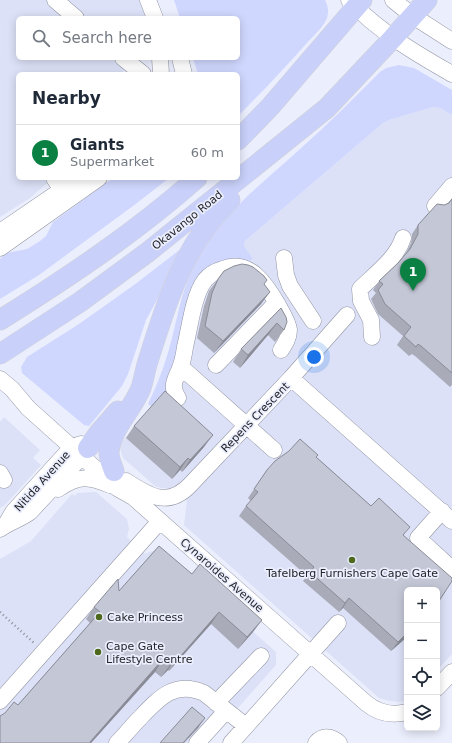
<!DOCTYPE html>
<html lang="en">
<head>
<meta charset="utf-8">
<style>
  :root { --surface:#fff; --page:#f6f6f7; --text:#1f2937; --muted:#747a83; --line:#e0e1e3; --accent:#0b8043 }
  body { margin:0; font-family:"DejaVu Sans",sans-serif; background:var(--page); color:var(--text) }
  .controls { position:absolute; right:12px; bottom:12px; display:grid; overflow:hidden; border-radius:6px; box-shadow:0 2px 10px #0003 }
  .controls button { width:36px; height:36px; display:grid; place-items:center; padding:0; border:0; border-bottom:1px solid var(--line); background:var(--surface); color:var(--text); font:20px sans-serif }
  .you { position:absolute; left:314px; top:357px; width:14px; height:14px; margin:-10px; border:3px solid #fff; border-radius:50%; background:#1a73e8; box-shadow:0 0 0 6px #1a73e833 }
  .badge { display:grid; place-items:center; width:26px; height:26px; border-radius:50%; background:var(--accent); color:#fff; font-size:13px; font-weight:700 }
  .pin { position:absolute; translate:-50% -33px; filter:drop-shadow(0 1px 2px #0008) }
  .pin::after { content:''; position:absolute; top:21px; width:14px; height:12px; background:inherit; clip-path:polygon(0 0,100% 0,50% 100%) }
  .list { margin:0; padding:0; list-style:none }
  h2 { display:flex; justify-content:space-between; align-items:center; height:52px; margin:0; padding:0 16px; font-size:17px }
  h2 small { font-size:13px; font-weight:400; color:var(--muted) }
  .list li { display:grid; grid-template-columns:26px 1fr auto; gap:12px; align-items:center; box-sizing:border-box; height:56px; padding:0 16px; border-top:1px solid var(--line) }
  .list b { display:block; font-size:15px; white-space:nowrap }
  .list p { margin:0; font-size:13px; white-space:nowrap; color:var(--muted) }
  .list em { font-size:13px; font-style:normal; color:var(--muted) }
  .icon { flex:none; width:22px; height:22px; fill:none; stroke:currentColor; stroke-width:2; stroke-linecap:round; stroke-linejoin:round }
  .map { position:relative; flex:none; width:452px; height:743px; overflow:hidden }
  .search { position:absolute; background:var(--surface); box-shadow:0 2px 10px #0003; left:16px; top:16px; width:224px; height:44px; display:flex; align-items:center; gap:10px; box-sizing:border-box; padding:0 14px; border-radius:6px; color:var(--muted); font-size:15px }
  .panel { position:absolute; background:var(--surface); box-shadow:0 2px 10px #0003; left:16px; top:72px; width:224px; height:108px; border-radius:6px }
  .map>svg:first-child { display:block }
  .built { fill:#dce1f7 }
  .green { fill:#d0d7fe }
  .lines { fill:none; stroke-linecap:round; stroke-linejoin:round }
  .minor-casing { stroke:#9194a2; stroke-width:17 }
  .major-casing { stroke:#d3d3d4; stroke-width:21 }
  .path { stroke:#8e909b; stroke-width:2.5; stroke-dasharray:1 3; stroke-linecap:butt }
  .minor { stroke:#fff; stroke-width:16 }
  .major { stroke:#c9d0f9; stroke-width:20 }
  .wall { fill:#a9abb8 }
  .shaded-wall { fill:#898b96 }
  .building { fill:#c4c7d6; stroke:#898b96 }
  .poi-dot { fill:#4d681a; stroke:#ebeefd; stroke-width:1.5 }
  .labels { text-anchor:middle; stroke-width:3.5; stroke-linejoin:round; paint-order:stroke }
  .street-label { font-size:11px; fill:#232429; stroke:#ebeefd }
  .poi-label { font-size:11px; fill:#232429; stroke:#ebeefd; text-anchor:start }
</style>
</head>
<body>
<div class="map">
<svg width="452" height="743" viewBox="0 0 452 743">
  <rect width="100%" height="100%" fill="#ebeefd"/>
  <!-- built -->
  <path class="built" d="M0,0H140L147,18H18V58H135L123,71L125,74H18V178H53L30,198L0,217Z
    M433,107L440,108L452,115V654L437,670V590H407V700L399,702L390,701L379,698L184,525L187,501L172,488H161L155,486L123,458L119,445L162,397L166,389V385L198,285L253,260L244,246L245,241L383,123L389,120Z
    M4,417L40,450L33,458L41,465L5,505L0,508V422Z
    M96,492L127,519L129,529L127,537L145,554L149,552L154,551L179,574L217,600L276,652V665L207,743H0V559L31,541L72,494L75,496L77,493Z"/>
  <!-- green -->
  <path class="green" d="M174,0H325C328,6 329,11 327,18C323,28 313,36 306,44C284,69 261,93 238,116V74H198L193,58H238V18H180Z
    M399,65L414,68L452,90V115L440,108L433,107L389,120L383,123L245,241L244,246L253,259L245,265H220C209,288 162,371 167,392L152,407L148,404C158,383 166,362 172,338C179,311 182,289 195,263C218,216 261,185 299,150C327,125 354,98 380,72L386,68Z
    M113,178H169L137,203L39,275L0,299V259L7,253L27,249L40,241L46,236L53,222Z
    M182,248L164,287L146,320L128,374L122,386L89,426L84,425L22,373L21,367L27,357L79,324L134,285Z"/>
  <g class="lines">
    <!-- minor casing -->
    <g class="minor-casing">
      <path id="minor" d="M55,0L76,18
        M148,0L155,18
        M349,0C378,31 415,53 452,74
        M393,0L413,16L452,41
        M123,58L143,74
        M160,58L161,74
        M180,58L184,74
        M54,178L62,190
        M435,206L452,186
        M0,232L79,178
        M0,248L99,178
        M284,258L286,275L290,286L313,321
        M372,337L371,320L361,301L360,289C375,274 397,258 403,238
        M216,365L276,303
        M181,367L274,450
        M291,378L347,315
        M0,379L12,389L28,408L117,488L133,497L366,703C378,713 392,716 407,712
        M178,398C170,385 175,381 180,368C183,361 184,354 185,347C190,327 193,296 205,280C210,274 216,271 223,269C250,258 267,286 278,305C282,313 288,321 289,330C289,338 285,344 281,350
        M0,473L4,480
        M126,481C149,496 168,508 190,485L291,378L452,521
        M58,489C79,475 88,476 110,485
        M442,511L418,538L452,569
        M6,524L13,512L72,447L81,444
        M0,529C9,522 21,519 30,512L82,456L87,449
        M437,688L452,672
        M0,701L160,521
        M216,703L261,656
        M117,743C125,735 132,726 140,718C159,698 175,680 204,693L246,726
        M197,743L226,711
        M231,743L338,623
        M316,743C323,735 332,736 339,743"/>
    </g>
    <!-- major casing -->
    <g class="major-casing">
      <path id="major" d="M238,140L270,107L362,0
        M0,320C69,277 136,232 197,178
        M0,354L80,302L148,252L327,108L393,38L427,0
        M88,448L98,434L118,411
        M114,471C112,465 109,459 109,453C110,430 133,409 141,388C144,379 145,370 148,361C167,301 183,245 230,200"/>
    </g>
    <!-- path -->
    <path class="path" d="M0,612L34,643"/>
    <!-- minor -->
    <use href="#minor" class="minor"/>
    <!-- major -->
    <use href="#major" class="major"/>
  </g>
  <!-- wall -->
  <path class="wall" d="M452,199V385L450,387L415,356L412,354L409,356L397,345L403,336L378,314L371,299L376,293L373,290L379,281L399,262L406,253L411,243L412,234L418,225L449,203Z
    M224,271L264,284L261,304L214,353L197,338L204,306L209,291Z
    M281,308L284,330L275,342L268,335L240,368L233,362L241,349Z
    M134,426L204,447L182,472L180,470L172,479L126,438Z
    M316,457L404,535L407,637L391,651L343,608L339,612L303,581L307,576L239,516L246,506L251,501L248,498L267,470Z
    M159,546L253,632L238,649L211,624L169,671L168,670L161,677L155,672L91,743L18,705L90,623L86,619L94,607L119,591Z"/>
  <!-- shaded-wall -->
  <path class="shaded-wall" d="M270,292L261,304L214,353L223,341Z
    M277,323L268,335L240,368L248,355Z
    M213,435L204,447L182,472L190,460Z
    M188,458L180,470L172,479L180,467Z
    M349,598L343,608L339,612L345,603Z
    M219,612L211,624L169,671L178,659Z
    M262,620L253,632L238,649L247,637Z
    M407,633V637L391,651L398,642Z
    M176,657L168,670L161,677Z
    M163,659L155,672L91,743H89Z
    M205,718L198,728L184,743H183Z"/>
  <!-- building -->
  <path class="building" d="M452,199V373L421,346L418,344L416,347L404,336L411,327L385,304L378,290L383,284L379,281L399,262L410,249L418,234V225L437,204L444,205L449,203Z
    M242,264L248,265L253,267L264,276L267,280L264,284L270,292L223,341L205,326L212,293L218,279L224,271L234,266Z
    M281,308L286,317L287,322L284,330L277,323L248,355L241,349Z
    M165,391L213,435L190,460L188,458L180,467L134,426Z
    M300,439L318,455L316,457L371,506L379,498L410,527L403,535L452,578V581L437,604V590H407V633L398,642L349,598L345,603L310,572L314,567L246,506L258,492L254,489L267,470L275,461L289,451Z
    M159,546L192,574L200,564L262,620L247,637L219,612L178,659L176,657L170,665L163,659L90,742L91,743H0V716L5,713L14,702L18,705L100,612L94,607L118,579L119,591Z
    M192,707L205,718L183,743H160Z"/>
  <!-- markers -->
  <g class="poi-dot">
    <circle cx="352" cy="560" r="4"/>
    <circle cx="99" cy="617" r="4"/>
    <circle cx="98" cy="652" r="4"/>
  </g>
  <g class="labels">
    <!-- street labels -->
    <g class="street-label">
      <text transform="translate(187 220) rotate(-39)" y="4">Okavango Road</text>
      <text transform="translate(255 417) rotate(-46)" y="4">Repens Crescent</text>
      <text transform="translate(42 481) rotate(-48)" y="4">Nitida Avenue</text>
      <text transform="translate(222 575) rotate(41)" y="4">Cynaroides Avenue</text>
    </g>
    <!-- poi labels -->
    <g class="poi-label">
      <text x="352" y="577" text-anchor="middle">Tafelberg Furnishers Cape Gate</text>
      <text x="107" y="621">Cake Princess</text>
      <text x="106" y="650">Cape Gate<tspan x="106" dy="13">Lifestyle Centre</tspan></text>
    </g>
  </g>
</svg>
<div class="controls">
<button>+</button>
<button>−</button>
<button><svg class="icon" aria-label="locate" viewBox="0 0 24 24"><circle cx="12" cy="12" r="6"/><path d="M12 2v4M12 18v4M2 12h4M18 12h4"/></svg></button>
<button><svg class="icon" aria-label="layers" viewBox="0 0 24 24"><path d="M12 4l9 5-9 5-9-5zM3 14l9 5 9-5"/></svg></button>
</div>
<div class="you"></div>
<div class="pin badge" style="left:413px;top:291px">1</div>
<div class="search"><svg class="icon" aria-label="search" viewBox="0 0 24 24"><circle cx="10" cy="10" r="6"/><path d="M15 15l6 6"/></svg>Search here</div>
<section class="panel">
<h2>Nearby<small></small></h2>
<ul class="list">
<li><span class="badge">1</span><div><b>Giants</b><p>Supermarket</p></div><em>60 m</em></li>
</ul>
</section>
</div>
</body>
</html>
